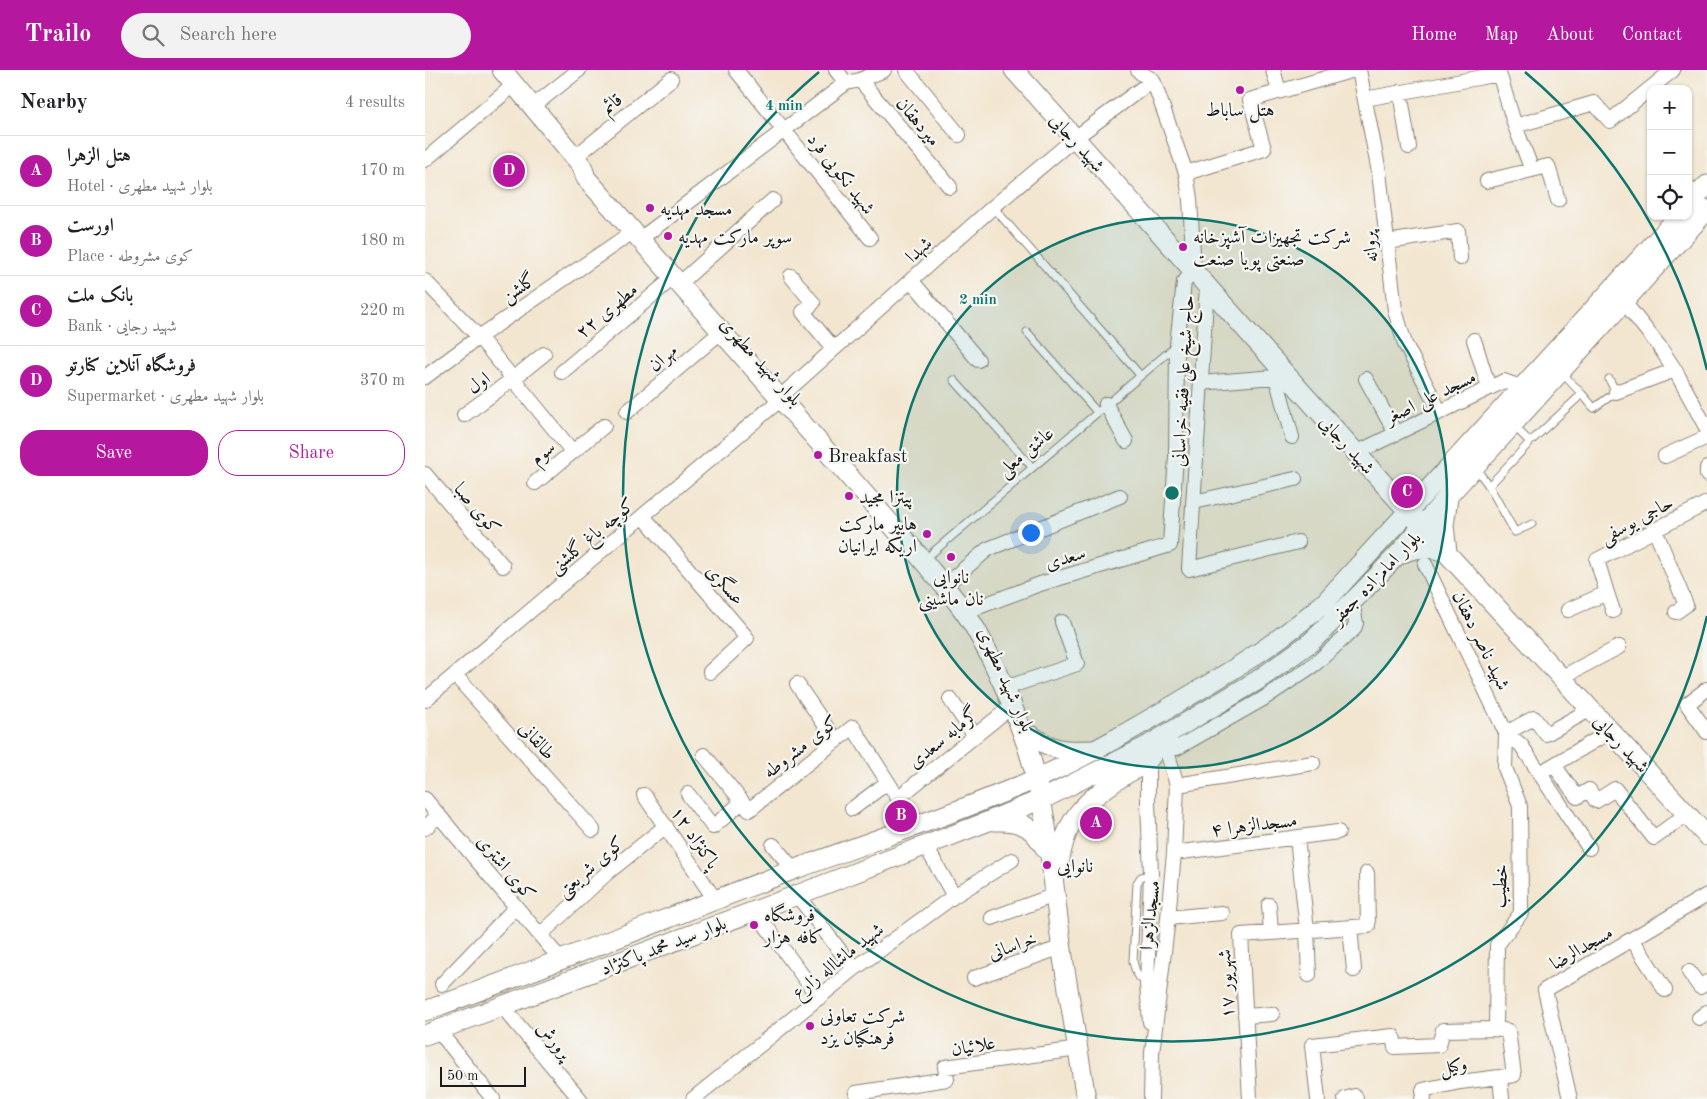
<!DOCTYPE html>
<html lang="en">
<head>
<meta charset="utf-8">
<style>
  :root { --surface:#fff; --page:#f2f2f2; --text:#202124; --muted:#757577; --line:#e0e0e0; --accent:#b5179e }
  body { margin:0; font-family:"Old Standard TT",Amiri,serif; background:var(--page); color:var(--text) }
  .controls { position:absolute; right:15px; top:15px; display:grid; overflow:hidden; border-radius:10px; box-shadow:0 1px 4px #0004 }
  .controls button { width:45px; height:45px; display:grid; place-items:center; padding:0; border:0; border-bottom:1px solid var(--line); background:var(--surface); color:var(--text); font:25px sans-serif }
  .scale { position:absolute; left:15px; bottom:12px; width:86px; box-sizing:border-box; padding-left:5px; border:2px solid #1c1c1c; border-top:0; font-size:14px; line-height:18px; white-space:nowrap; color:#1c1c1c; -webkit-text-stroke:4px #f6f6f2; paint-order:stroke }
  .you { position:absolute; left:605px; top:462px; width:18px; height:18px; margin:-12px; border:4px solid #fff; border-radius:50%; background:#1a73e8; box-shadow:0 0 0 8px #1a73e833 }
  .badge { display:grid; place-items:center; width:32px; height:32px; border-radius:50%; background:var(--accent); color:#fff; font-size:16px; font-weight:700 }
  .pin { position:absolute; translate:-50% -50%; border:2px solid #fff; box-shadow:0 1px 5px #0006 }
  .list { margin:0; padding:0; list-style:none }
  h2 { display:flex; justify-content:space-between; align-items:center; height:65px; margin:0; padding:0 20px; font-size:21px }
  h2 small { font-size:16px; font-weight:400; color:var(--muted) }
  .list li { display:grid; grid-template-columns:32px 1fr auto; gap:15px; align-items:center; box-sizing:border-box; height:70px; padding:0 20px; border-top:1px solid var(--line) }
  .list b { display:block; font-size:19px; white-space:nowrap }
  .list p { margin:0; font-size:16px; white-space:nowrap; color:var(--muted) }
  .list em { font-size:16px; font-style:normal; color:var(--muted) }
  .actions { display:flex; gap:10px; padding:15px 20px }
  .actions a { flex:1; padding:11px 0; border:1px solid var(--accent); border-radius:20px; text-align:center; font-size:18px; color:var(--accent) }
  .actions .main { background:var(--accent); color:#fff }
  .icon { flex:none; width:28px; height:28px; fill:none; stroke:currentColor; stroke-width:2; stroke-linecap:round; stroke-linejoin:round }
  .map { position:relative; flex:none; width:1282px; height:1029px; overflow:hidden }
  header { display:flex; align-items:center; gap:30px; box-sizing:border-box; height:70px; padding:0 25px; background:var(--accent); color:#fff }
  header strong { font-size:24px }
  nav { display:flex; gap:28px; margin-inline-start:auto; font-size:18px }
  .search { width:350px; height:45px; background:var(--page); display:flex; align-items:center; gap:12px; box-sizing:border-box; padding:0 18px; border-radius:28px; color:var(--muted); font-size:19px }
  main { display:flex }
  aside { flex:1; background:var(--surface) }
  .map>svg:first-child { display:block }
  .lines { fill:none; stroke-linecap:round; stroke-linejoin:round }
  .service-casing { stroke:#888176; stroke-width:9 }
  .minor-casing { stroke:#888176; stroke-width:16 }
  .secondary-casing { stroke:#888176; stroke-width:21 }
  .service { stroke:#fff; stroke-width:7 }
  .minor { stroke:#fff; stroke-width:14 }
  .secondary { stroke:#fff; stroke-width:19 }
  .ring { fill:none; stroke:#0f766e; stroke-width:2.5 }
  .poi-dot { fill:#b5179e; stroke:#f6f6f2; stroke-width:2 }
  .labels { text-anchor:middle; stroke-width:4.5; stroke-linejoin:round; paint-order:stroke }
  .street-label { font-size:19px; fill:#1c1c1c; stroke:#f6f6f2 }
  .poi-label { font-size:19px; fill:#1c1c1c; stroke:#f6f6f2; text-anchor:start }
  .centre { fill:#0f766e; stroke:#f6f6f2; stroke-width:2.5 }
  .ring-label { font-size:15px; text-anchor:middle; font-weight:bold; fill:#0f766e; stroke:#f6f6f2; stroke-width:4.5; stroke-linejoin:round; paint-order:stroke }
</style>
</head>
<body>
<header>
<strong>Trailo</strong>
<div class="search"><svg class="icon" aria-label="search" viewBox="0 0 24 24"><circle cx="10" cy="10" r="6"/><path d="M15 15l6 6"/></svg>Search here</div>
<nav><a>Home</a><a>Map</a><a>About</a><a>Contact</a></nav>
</header>
<main>
<aside>
<h2>Nearby<small>4 results</small></h2>
<ul class="list">
<li><span class="badge">A</span><div><b>هتل الزهرا</b><p>Hotel · بلوار شهید مطهری</p></div><em>170 m</em></li>
<li><span class="badge">B</span><div><b>اورست</b><p>Place · کوی مشروطه</p></div><em>180 m</em></li>
<li><span class="badge">C</span><div><b>بانک ملت</b><p>Bank · شهید رجایی</p></div><em>220 m</em></li>
<li><span class="badge">D</span><div><b>فروشگاه آنلاین کنارتو</b><p>Supermarket · بلوار شهید مطهری</p></div><em>370 m</em></li>
</ul>
<div class="actions"><a class="main">Save</a><a>Share</a></div>
</aside>
<div class="map">
<svg width="1282" height="1029" viewBox="0 0 1282 1029">
  <rect width="100%" height="100%" fill="#f6f6f2"/>
  <filter id="ink" filterUnits="userSpaceOnUse"><feTurbulence type="fractalNoise" baseFrequency=".02" numOctaves="2"/><feDisplacementMap in="SourceGraphic" scale="10" xChannelSelector="R" yChannelSelector="G"/><feConvolveMatrix kernelMatrix="1 2 1 2 8 2 1 2 1" color-interpolation-filters="sRGB"/></filter>
  <filter id="wash" filterUnits="userSpaceOnUse"><feTurbulence type="fractalNoise" baseFrequency=".0096" numOctaves="4" result="noise"/><feDisplacementMap in="SourceGraphic" scale="20" xChannelSelector="R" yChannelSelector="G"/><feGaussianBlur stdDeviation="1.12" result="paint"/><feColorMatrix in="noise" values="0 0 0 0 0 0 0 0 0 0 0 0 0 0 0 0 0 1.4 0 .05"/><feComposite in="paint" operator="in"/></filter>
  <g filter="url(#wash)">
    <rect width="100%" height="100%" fill="#f3e6d0"/>
  </g>
  <g filter="url(#ink)">
    <g class="lines">
      <!-- service casing -->
      <g class="service-casing">
        <path id="service" d="M568,137L715,305
          M602,262L672,342
          M529,310L607,397
          M1157,324L1169,338L1191,322L1184,309
          M1088,355L1105,372
          M1050,397L1064,416L1105,372L1157,324L1136,302
          M1064,416L1090,462L1107,454
          M507,483L752,275
          M721,913L712,905L708,892L712,813L716,807L726,804"/>
      </g>
      <!-- minor casing -->
      <g class="minor-casing">
        <path id="minor" d="M311,0L445,168
          M411,0L421,13
          M481,0L534,65
          M848,0L854,21
          M934,0L954,102L970,240L980,274L1015,342
          M1073,0L1090,56L1107,100
          M435,10L525,117
          M975,22L984,77
          M940,29L1074,4
          M107,37L154,0
          M1090,56L1169,33L1185,51L1248,0
          M150,87L246,9
          M0,90L90,14
          M761,103L839,79L825,30L929,0
          M1062,111L1123,96L1133,130
          M1263,117L1272,126
          M223,163L421,13L435,10L459,0
          M962,172L1033,161L1035,188
          M366,206L388,233L378,242L409,279
          M262,207L348,130
          M486,210L553,290
          M0,211L54,267L147,381
          M782,215L764,499L873,472
          M1199,232L1234,276L1250,300L1282,359
          M1049,270L1064,318
          M137,302L249,207
          M0,307L54,267L209,161
          M851,307L867,367
          M941,309L971,364
          M775,313L862,306
          M363,320L568,137L650,68L728,10
          M1191,322L1250,300
          M681,334L701,371
          M202,342L297,261
          M39,345L88,309L119,284
          M931,383L1079,311L1096,317
          M1240,386L1282,367
          M1282,398V405
          M0,404L78,496
          M110,413L179,356
          M769,432L870,409
          M218,446L322,568L285,602
          M1230,460L1261,535L1251,542
          M1000,494L1081,663L1109,648L1121,664L1166,639
          M527,509L563,479L695,426
          M1182,523L1188,541
          M548,539L615,514L745,475L751,386L752,275L759,212L769,201L765,129L761,103L728,10L717,4L713,0
          M1143,540L1182,523L1172,490L1282,433
          M30,605L168,760
          M1137,607L1194,577
          M372,614L411,671
          M589,615L652,594L637,552
          M1282,619L1262,634L1282,662
          M525,629L550,666
          M0,630L356,329
          M738,668L752,678L838,629L890,594L929,559L931,553L927,532
          M279,685L324,740L428,657L473,728L488,757
          M723,690V733L726,804L722,914L725,952
          M1129,695L1152,727L1164,720L1171,731L1190,719L1229,768L1262,744
          M1122,699L1186,661
          M752,715L888,693
          M263,724L288,757L317,732
          M219,725L291,831
          M473,728L587,636
          M0,729L136,890
          M427,739L463,712
          M0,758L14,745
          M872,768L882,860L884,905
          M348,775L369,800
          M500,775L529,826
          M749,783L913,762
          M372,825L429,899
          M844,835L846,863
          M330,841L394,928
          M567,848L630,825
          M743,848L797,843
          M925,857L929,900
          M115,865L182,803L241,756
          M1207,869L1240,920
          M1264,902L1275,917L1282,912
          M549,908L637,877
          M17,914L91,837
          M77,936L155,1029
          M820,946L847,944
          M1274,948L1282,942
          M13,960L68,1029
          M431,1023L522,1009L520,997L654,979
          M268,1029L429,899L529,826L587,790
          M726,1029L727,983L743,848L749,783L752,715L738,668
          M825,1029L816,865L943,856L942,803
          M893,1029L887,975L968,966L970,977L1014,975L1018,960L1071,959
          M920,1029L930,1026L931,1029
          M997,1029L999,1028L998,1020L1035,1012L1075,1007
          M1077,1029L1075,1007L1089,1005L1083,961L1071,959L1072,875L1096,843L1095,736L1080,698L1081,663L1096,675L1164,778
          M1145,1029L1120,920L1282,825"/>
      </g>
      <!-- secondary casing -->
      <g class="secondary-casing">
        <path id="secondary" d="M77,0L157,96L161,108L495,487C516,513 541,539 556,569C574,602 589,638 601,673C625,744 628,821 639,894C646,939 654,984 661,1029
          M589,0L983,441L1282,766
          M1263,136L1282,115
          M974,485C990,476 1005,477 1022,482L1019,455L1023,428
          M607,666C629,681 639,681 666,680
          M570,751C598,750 608,757 622,781
          M634,795C640,748 660,731 698,706C706,701 718,696 724,689C729,683 732,676 736,670
          M0,941C123,896 245,847 368,800C452,769 538,741 620,705C672,681 720,652 769,623C815,596 859,568 900,532L1254,146
          M0,965L372,825L564,751L624,726L722,676L833,610L886,572L936,523L977,480L1023,426L1282,140"/>
      </g>
      <!-- service -->
      <use href="#service" class="service"/>
      <!-- minor -->
      <use href="#minor" class="minor"/>
      <!-- secondary -->
      <use href="#secondary" class="secondary"/>
    </g>
  </g>
  <!-- distance rings -->
  <circle cx="747" cy="423" r="275" fill="#0f766e" fill-opacity=".12"/>
  <g class="ring">
    <circle cx="747" cy="423" r="275"/>
    <path d="M1282 546A549 549 0 1 1 394 2M1100 2A549 549 0 0 1 1282 300"/>
  </g>
  <!-- markers -->
  <g class="poi-dot">
    <circle cx="815" cy="20" r="5"/>
    <circle cx="225" cy="138" r="5"/>
    <circle cx="243" cy="166" r="5"/>
    <circle cx="758" cy="177" r="5"/>
    <circle cx="393" cy="385" r="5"/>
    <circle cx="424" cy="426" r="5"/>
    <circle cx="502" cy="464" r="5"/>
    <circle cx="526" cy="487" r="5"/>
    <circle cx="622" cy="795" r="5"/>
    <circle cx="329" cy="855" r="5"/>
    <circle cx="385" cy="956" r="5"/>
  </g>
  <g class="labels">
    <!-- street labels -->
    <g class="street-label">
      <text transform="translate(186 33) rotate(-39)" y="7">قائم</text>
      <text transform="translate(494 51) rotate(50)" y="7">میردهقان</text>
      <text transform="translate(653 72) rotate(48)" y="7">شهید رجایی</text>
      <text transform="translate(417 103) rotate(52)" y="7">شهید نکویی فرد</text>
      <text transform="translate(944 177) rotate(-97)" y="7">پروانه</text>
      <text transform="translate(493 179) rotate(-42)" y="7">شهدا</text>
      <text transform="translate(93 217) rotate(-34)" y="7">گلشن</text>
      <text transform="translate(181 240) rotate(-40)" y="7">مطهری ۲۲</text>
      <text transform="translate(237 287) rotate(-40)" y="7">مهران</text>
      <text transform="translate(337 291) rotate(48)" y="7">بلوار شهید مطهری</text>
      <text transform="translate(757 311) rotate(-87)" y="7">حاج شیخ علی فقیه خراسانی</text>
      <text transform="translate(53 312) rotate(-36)" y="7">اول</text>
      <text transform="translate(1005 326) rotate(-26)" y="7">مسجد علی اصغر</text>
      <text transform="translate(923 374) rotate(48)" y="7">شهید رجایی</text>
      <text transform="translate(600 381) rotate(-40)" y="7">عاشق معلی</text>
      <text transform="translate(117 382) rotate(-40)" y="7">سوم</text>
      <text transform="translate(53 438) rotate(50)" y="7">کوی صبا</text>
      <text transform="translate(1211 449) rotate(-28)" y="7">حاجی یوسفی</text>
      <text transform="translate(166 465) rotate(-40)" y="7">کوچه باغ گلشنی</text>
      <text transform="translate(640 487) rotate(-17)" y="7">سعدی</text>
      <text transform="translate(950 507) rotate(-46)" y="7">بلوار امامزاده جعفر</text>
      <text transform="translate(301 514) rotate(49)" y="7">عسگری</text>
      <text transform="translate(1057 570) rotate(64)" y="7">شهید ناصر دهقان</text>
      <text transform="translate(582 609) rotate(66)" y="7">بلوار شهید مطهری</text>
      <text transform="translate(518 667) rotate(-39)" y="7">گرمابه سعدی</text>
      <text transform="translate(113 670) rotate(48)" y="7">طالقانی</text>
      <text transform="translate(1197 673) rotate(47)" y="7">شهید رجایی</text>
      <text transform="translate(375 676) rotate(-38)" y="7">کوی مشروطه</text>
      <text transform="translate(829 754) rotate(-7)" y="7">مسجدالزهرا ۴</text>
      <text transform="translate(271 767) rotate(56)" y="7">پاکنژاد ۱۲</text>
      <text transform="translate(165 796) rotate(-41)" y="7">کوی شریعتی</text>
      <text transform="translate(82 797) rotate(50)" y="7">کوی اشتری</text>
      <text transform="translate(1074 816) rotate(-86)" y="7">خطیب</text>
      <text transform="translate(724 845) rotate(-84)" y="7">مسجدالزهرا</text>
      <text transform="translate(238 875) rotate(-21)" y="7">بلوار سید محمد پاکنژاد</text>
      <text transform="translate(587 875) rotate(-19)" y="7">خراسانی</text>
      <text transform="translate(1156 877) rotate(-30)" y="7">مسجدالرضا</text>
      <text transform="translate(412 890) rotate(-38)" y="7">شهید ماشااله زارع</text>
      <text transform="translate(800 914) rotate(-93)" y="7">۱۷ شهریور</text>
      <text transform="translate(130 970) rotate(50)" y="7">پرورش</text>
      <text transform="translate(548 975) rotate(-9)" y="7">علائیان</text>
      <text transform="translate(1028 995) rotate(-11)" y="7">وکیل</text>
    </g>
    <!-- poi labels -->
    <g class="poi-label">
      <text x="815" y="46" text-anchor="middle">هتل ساباط</text>
      <text x="235" y="145">مسجد مهدیه</text>
      <text x="253" y="173">سوپر مارکت مهدیه</text>
      <text x="768" y="173">شرکت تجهیزات آشپزخانه<tspan x="768" dy="22">صنعتی پویا صنعت</tspan></text>
      <text x="403" y="392">Breakfast</text>
      <text x="434" y="433">پیتزا مجید</text>
      <text x="492" y="460" text-anchor="end">هایپر مارکت<tspan x="492" dy="22">اریکه ایرانیان</tspan></text>
      <text x="526" y="513" text-anchor="middle">نانوایی<tspan x="526" dy="22">نان ماشینی</tspan></text>
      <text x="632" y="802">نانوایی</text>
      <text x="339" y="851">فروشگاه<tspan x="339" dy="22">کافه هزار</tspan></text>
      <text x="395" y="952">شرکت تعاونی<tspan x="395" dy="22">فرهنگیان یزد</tspan></text>
    </g>
  </g>
  <circle cx="747" cy="423" r="8" class="centre"/>
  <g class="ring-label">
    <text x="359" y="40">4 min</text>
    <text x="553" y="234">2 min</text>
  </g>
</svg>
<div class="controls">
<button>+</button>
<button>−</button>
<button><svg class="icon" aria-label="locate" viewBox="0 0 24 24"><circle cx="12" cy="12" r="6"/><path d="M12 2v4M12 18v4M2 12h4M18 12h4"/></svg></button>
</div>
<div class="scale">50 m</div>
<div class="you"></div>
<div class="pin badge" style="left:671px;top:753px">A</div>
<div class="pin badge" style="left:476px;top:746px">B</div>
<div class="pin badge" style="left:982px;top:422px">C</div>
<div class="pin badge" style="left:84px;top:101px">D</div>
</div>
</main>
</body>
</html>
